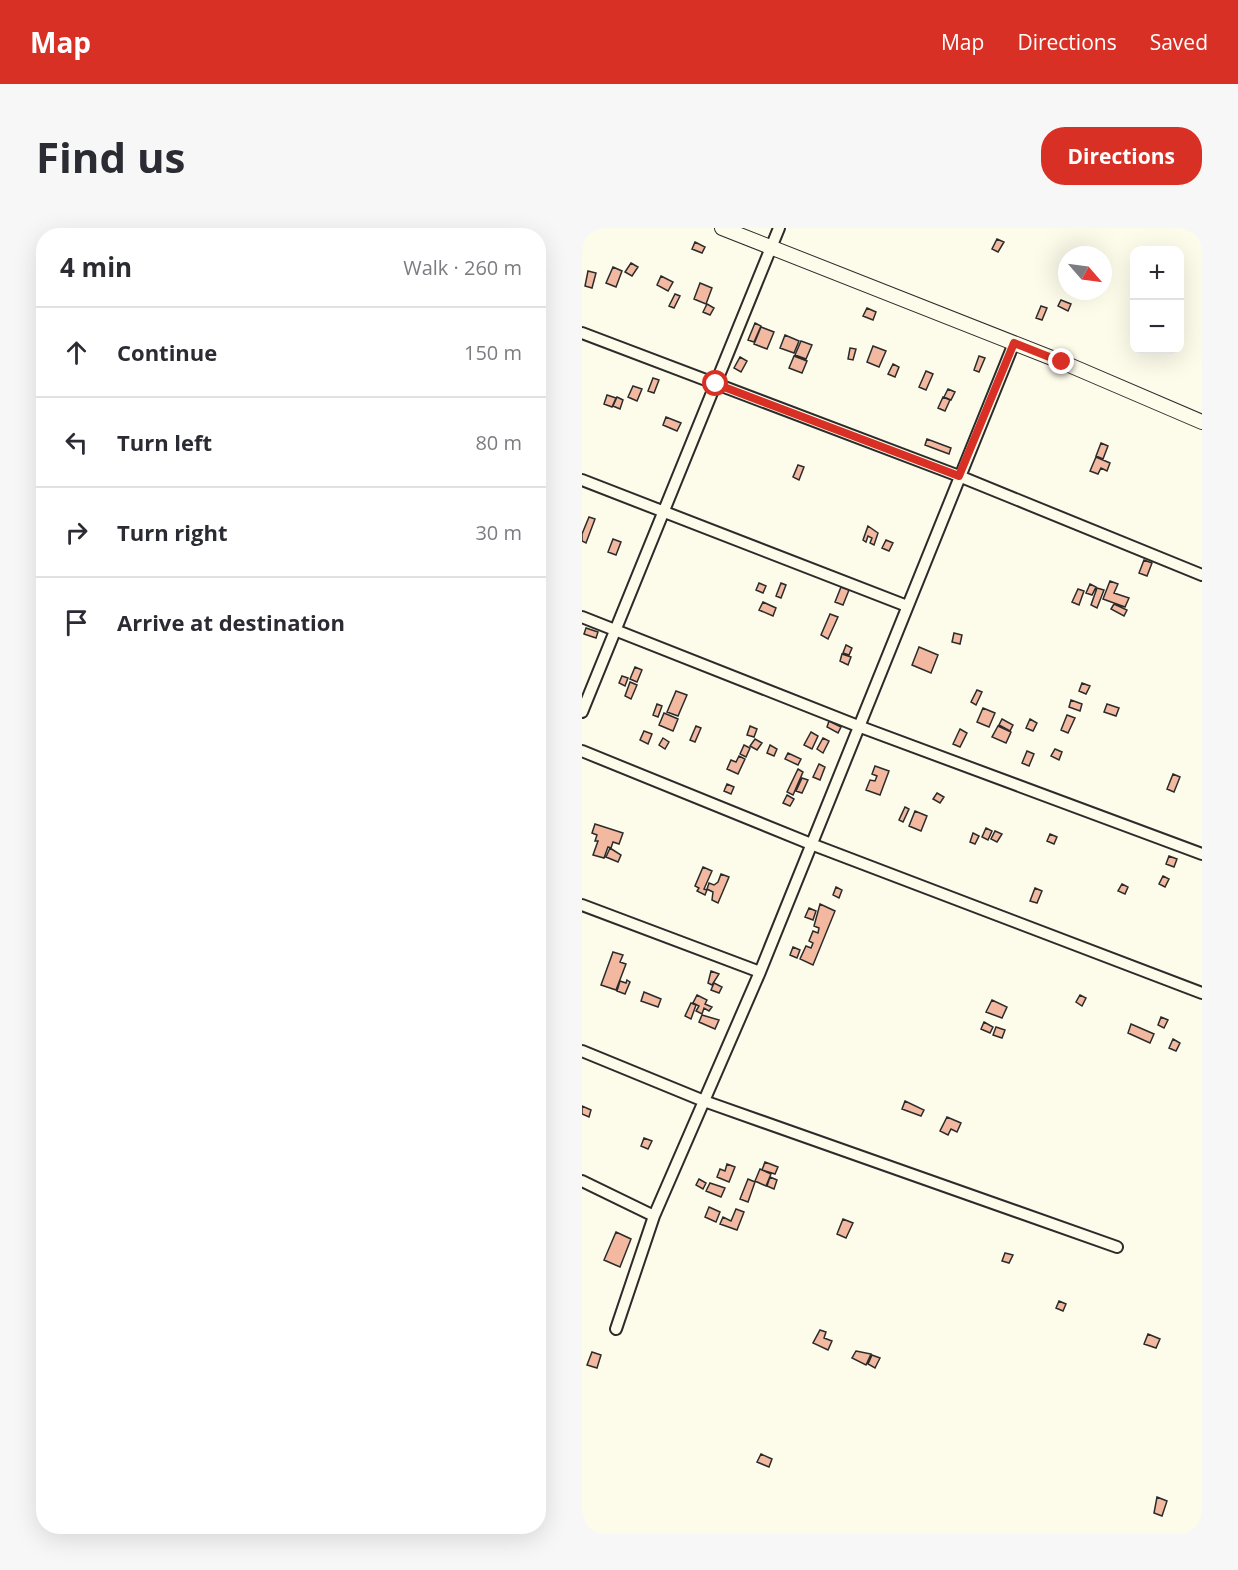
<!DOCTYPE html>
<html lang="en">
<head>
<meta charset="utf-8">
<style>
  :root { --surface:#fff; --page:#f7f7f7; --text:#2b2b33; --muted:#7c7c81; --line:#e1e1e2; --accent:#d93025 }
  body { margin:0; font-family:"Open Sans",sans-serif; background:var(--page); color:var(--text) }
  .controls { position:absolute; right:18px; top:18px; display:grid; overflow:hidden; border-radius:12px; box-shadow:0 6px 24px #0002 }
  .controls button { width:54px; height:54px; display:grid; place-items:center; padding:0; border:0; border-bottom:2px solid var(--line); background:var(--surface); color:var(--text); font:30px sans-serif }
  .compass { position:absolute; left:476px; top:18px; width:54px; height:54px; border-radius:50%; background:var(--surface); box-shadow:0 6px 24px #0002; rotate:118deg }
  .stop { position:absolute; width:18px; height:18px; margin:-14px; border:4px solid #d93025; border-radius:50%; background:#fff }
  .stop.end { background:#d93025; border-color:#fff; box-shadow:0 2px 6px #0008 }
  .list { margin:0; padding:0; list-style:none }
  h2 { display:flex; justify-content:space-between; align-items:center; height:78px; margin:0; padding:0 24px; font-size:26px }
  h2 small { font-size:20px; font-weight:400; color:var(--muted) }
  .list li { display:grid; grid-template-columns:39px 1fr auto; gap:18px; align-items:center; box-sizing:border-box; height:90px; padding:0 24px; border-top:2px solid var(--line) }
  .list b { display:block; font-size:22px; white-space:nowrap }
  .list em { font-size:20px; font-style:normal; color:var(--muted) }
  .icon { flex:none; width:33px; height:33px; fill:none; stroke:currentColor; stroke-width:2; stroke-linecap:round; stroke-linejoin:round }
  .map { position:relative; flex:none; width:620px; height:1306px; overflow:hidden; border-radius:24px }
  header { display:flex; align-items:center; gap:36px; box-sizing:border-box; height:84px; padding:0 30px; background:var(--accent); color:#fff }
  header strong { font-size:28px }
  nav { display:flex; gap:33px; margin-inline-start:auto; font-size:21px }
  .intro { display:flex; align-items:center; justify-content:space-between; box-sizing:border-box; height:144px; padding:0 36px }
  h1 { margin:0; font-size:42px }
  .button { padding:15px 27px; border-radius:24px; background:var(--accent); color:#fff; font-size:21px; font-weight:700 }
  main { display:flex; gap:36px; padding:0 36px }
  aside { flex:1; background:var(--surface); border-radius:24px; box-shadow:0 6px 24px #0002 }
  .map>svg:first-child { display:block }
  .building { fill:#f2b8a0; stroke:#2b2b2b; stroke-width:1.5 }
  .lines { fill:none; stroke-linecap:round; stroke-linejoin:round }
  .minor-casing { stroke:#2b2b2b; stroke-width:14 }
  .tertiary-casing { stroke:#2b2b2b; stroke-width:16 }
  .minor { stroke:#fdfbea; stroke-width:10 }
  .tertiary { stroke:#fdfbea; stroke-width:14 }
  .route { stroke:#d93025; stroke-width:8 }
</style>
</head>
<body>
<header>
<strong>Map</strong>
<nav><a>Map</a><a>Directions</a><a>Saved</a></nav>
</header>
<div class="intro"><h1>Find us</h1><a class="button">Directions</a></div>
<main>
<aside>
<h2>4 min<small>Walk · 260 m</small></h2>
<ul class="list">
<li><svg class="icon" aria-label="ahead" viewBox="0 0 24 24"><path d="M12 20V5M6 11l6-6 6 6"/></svg><div><b>Continue</b></div><em>150 m</em></li>
<li><svg class="icon" aria-label="left" viewBox="0 0 24 24"><path d="M17 20v-9H6M10 6l-5 5 5 5"/></svg><div><b>Turn left</b></div><em>80 m</em></li>
<li><svg class="icon" aria-label="right" viewBox="0 0 24 24"><path d="M7 20v-9h11M14 6l5 5-5 5"/></svg><div><b>Turn right</b></div><em>30 m</em></li>
<li><svg class="icon" aria-label="arrive" viewBox="0 0 24 24"><path d="M6 21V4h12l-3 4 3 4H6"/></svg><div><b>Arrive at destination</b></div></li>
</ul>
</aside>
<div class="map">
<svg width="620" height="1306" viewBox="0 0 620 1306">
  <rect width="100%" height="100%" fill="#fdfbea"/>
  <!-- building -->
  <path class="building" d="M415,11L422,14L416,24L410,21Z
    M113,14L123,19L120,25L110,21Z
    M49,35L56,39L50,48L43,44Z
    M31,39L40,43L34,59L24,55Z
    M6,43L14,45L10,60L3,58Z
    M79,48L91,54L86,63L75,57Z
    M118,55L130,60L124,76L112,71Z
    M93,66L98,68L92,80L87,78Z
    M479,72L489,76L486,83L476,78Z
    M125,76L132,80L128,87L121,84Z
    M459,78L465,80L460,92L454,90Z
    M285,80L294,84L291,92L281,88Z
    M173,95L179,98L172,114L166,112Z
    M179,99L192,104L185,121L172,116Z
    M203,107L217,113L212,125L198,120Z
    M219,113L230,117L224,131L213,127Z
    M291,118L304,123L297,139L285,134Z
    M268,120L274,121L271,132L266,131Z
    M212,128L225,133L220,145L207,140Z
    M397,128L403,130L397,144L392,142Z
    M158,129L165,133L159,144L152,140Z
    M311,136L317,139L313,149L306,146Z
    M344,143L351,146L344,162L337,159Z
    M71,150L77,152L72,165L66,163Z
    M51,158L60,161L55,173L46,169Z
    M366,161L373,164L369,172L362,169Z
    M25,167L34,170L30,179L22,176Z
    M35,169L41,172L38,181L31,178Z
    M361,169L368,172L363,183L356,180Z
    M84,189L99,195L95,203L81,197Z
    M345,211L369,220L367,226L343,217Z
    M519,215L526,218L521,231L514,228Z
    M514,229L528,235L525,243L519,240L516,246L508,243Z
    M216,237L222,239L217,252L211,249Z
    M7,289L13,291L4,315L0,313V306Z
    M286,298L296,305L292,317L288,315L290,310L286,308L284,314L281,312Z
    M31,311L39,314L34,327L26,324Z
    M304,312L311,315L307,323L300,320Z
    M562,332L570,335L565,348L557,345Z
    M528,353L536,356L532,365L547,370L543,379L521,371Z
    M177,355L184,358L181,365L174,362Z
    M199,355L204,357L199,370L194,368Z
    M508,356L514,359L510,367L504,365Z
    M259,359L267,362L261,377L253,374Z
    M515,360L522,362L515,380L509,377Z
    M496,361L502,363L497,377L490,374Z
    M181,374L194,380L191,388L177,382Z
    M532,376L545,382L542,388L529,381Z
    M248,386L256,389L246,411L239,407Z
    M4,400L16,404L14,410L2,406Z
    M372,405L380,407L378,416L370,414Z
    M264,417L270,420L267,427L261,425Z
    M337,419L356,427L349,445L330,437Z
    M260,426L269,429L266,437L258,433Z
    M53,439L60,442L55,454L48,451Z
    M40,448L46,450L43,458L37,455Z
    M48,454L55,457L49,471L43,468Z
    M500,455L508,458L504,466L497,463Z
    M395,462L400,464L394,477L389,474Z
    M94,463L105,467L96,488L85,484Z
    M489,472L500,476L498,483L487,479Z
    M75,476L80,478L76,489L71,487Z
    M525,476L537,480L534,488L522,484Z
    M401,480L413,485L407,499L395,494Z
    M82,485L96,491L91,503L77,497Z
    M485,487L493,490L486,505L479,502Z
    M420,491L431,497L428,503L417,497Z
    M448,491L455,495L451,503L444,500Z
    M247,493L259,499L256,505L245,499Z
    M114,498L119,500L113,514L108,512Z
    M168,498L175,501L172,509L165,507Z
    M416,498L429,504L424,515L410,509Z
    M378,501L385,505L378,519L371,516Z
    M62,503L70,506L66,516L58,512Z
    M229,504L236,508L230,521L222,517Z
    M81,510L87,514L83,521L77,517Z
    M241,510L247,513L241,525L235,521Z
    M173,511L180,515L175,522L168,518Z
    M162,517L168,520L164,529L158,526Z
    M188,517L195,521L192,528L185,525Z
    M473,521L480,524L477,532L469,528Z
    M445,523L452,526L447,538L440,535Z
    M206,525L219,531L216,537L203,531Z
    M157,528L163,531L156,546L145,541L149,532L154,534Z
    M237,536L243,539L238,552L231,549Z
    M293,538L307,543L298,567L284,562L288,552L293,553L295,548L290,546Z
    M216,541L221,544L211,567L205,564Z
    M591,546L598,549L592,564L585,561Z
    M220,550L226,552L220,565L214,563Z
    M145,556L152,559L149,566L142,563Z
    M355,565L362,569L358,575L351,571Z
    M205,567L212,571L208,578L201,575Z
    M323,579L327,581L321,594L317,592Z
    M333,583L345,588L339,603L327,598Z
    M13,596L41,605L37,616L31,614L29,620L26,619L22,630L11,627L16,613H13L15,607L10,605Z
    M404,600L410,603L406,612L400,609Z
    M413,603L420,606L415,614L409,611Z
    M391,605L397,608L393,616L388,614Z
    M468,606L475,609L472,616L465,613Z
    M28,620L39,627L36,634L24,629Z
    M587,628L595,631L592,639L584,636Z
    M121,639L130,643L122,661L125,662L123,667L115,663L117,660L113,658Z
    M139,646L147,649L136,675L130,672L131,664L125,661L127,655L132,657L136,654Z
    M581,648L587,651L583,659L577,656Z
    M540,656L546,659L543,666L536,663Z
    M254,659L260,662L257,670L251,667Z
    M453,660L460,663L455,675L448,673Z
    M238,676L253,683L231,737L218,731L224,718L229,720L231,715L227,713L231,703L236,705L237,700L232,698Z
    M227,680L234,683L231,692L223,689Z
    M211,719L218,722L215,730L208,727Z
    M31,724L41,727L38,734L44,736L34,762L19,757Z
    M129,743L137,746L130,757L126,755Z
    M45,752L48,754L43,766L35,763L38,753L44,755Z
    M132,755L140,759L137,765L129,762Z
    M62,764L79,771L76,779L59,773Z
    M115,767L125,772L123,776L130,779L127,783L122,780L120,786L114,783L117,778L111,775Z
    M498,767L504,770L500,778L494,774Z
    M410,772L425,779L420,790L404,784Z
    M109,775L114,777L109,791L103,788Z
    M120,787L137,792L133,801L117,794Z
    M579,789L586,792L582,800L576,797Z
    M402,794L411,799L408,805L399,801Z
    M549,796L572,806L568,815L546,805Z
    M414,799L423,802L420,810L411,807Z
    M591,811L598,815L594,823L587,820Z
    M323,873L342,882L339,888L320,881Z
    M0,878L9,882L7,889L0,886Z
    M365,889L379,895L375,904L369,901L366,907L358,903Z
    M62,910L70,913L66,921L59,918Z
    M183,934L196,939L193,946L180,942Z
    M145,936L153,939L147,954L135,949L138,941L143,943Z
    M178,941L189,946L184,958L173,953Z
    M188,949L195,952L192,961L185,958Z
    M117,951L124,955L121,961L114,957Z
    M166,951L173,954L166,974L158,971Z
    M128,955L143,960L139,969L124,963Z
    M127,979L138,984L134,994L123,989Z
    M154,981L162,984L155,1002L138,996L141,989L149,993Z
    M261,991L271,995L264,1010L255,1006Z
    M34,1004L49,1011L38,1039L22,1032Z
    M423,1025L431,1027L427,1035L420,1033Z
    M477,1073L484,1076L481,1083L474,1080Z
    M238,1102L244,1104L242,1110L250,1113L246,1122L231,1115Z
    M566,1106L578,1111L574,1120L562,1116Z
    M274,1123L289,1126L284,1137L270,1130Z
    M10,1124L19,1127L15,1140L5,1137Z
    M290,1127L298,1130L293,1140L286,1136Z
    M179,1226L190,1231L187,1239L175,1234Z
    M575,1269L585,1273L580,1288L572,1285Z"/>
  <g class="lines">
    <!-- minor casing -->
    <g class="minor-casing">
      <path id="minor" d="M0,105L377,248L620,347
        M0,252L325,378
        M0,389L276,498L620,626
        M0,484L197,0
        M0,523L229,616L620,765
        M0,677L178,744
        M0,823L122,873L535,1019
        M0,953L72,988
        M34,1101L72,988L178,744L432,115"/>
    </g>
    <!-- tertiary casing -->
    <g class="tertiary-casing">
      <path id="tertiary" d="M140,0L480,134L620,194"/>
    </g>
    <!-- minor -->
    <use href="#minor" class="minor"/>
    <!-- tertiary -->
    <use href="#tertiary" class="tertiary"/>
  </g>
  <g class="lines">
    <!-- route -->
    <path class="route" d="M134,156L377,248L432,115L480,134"/>
  </g>
</svg>
<div class="controls">
<button>+</button>
<button>−</button>
</div>
<svg class="compass" viewBox="-18 -18 36 36"><path d="M0-13l5 13h-10z" fill="#e53935"/><path d="M0 13l5-13h-10z" fill="#7c7c81"/></svg>
<div class="stop" style="left:134px;top:156px"></div>
<div class="stop end" style="left:480px;top:134px"></div>
</div>
</main>
</body>
</html>
